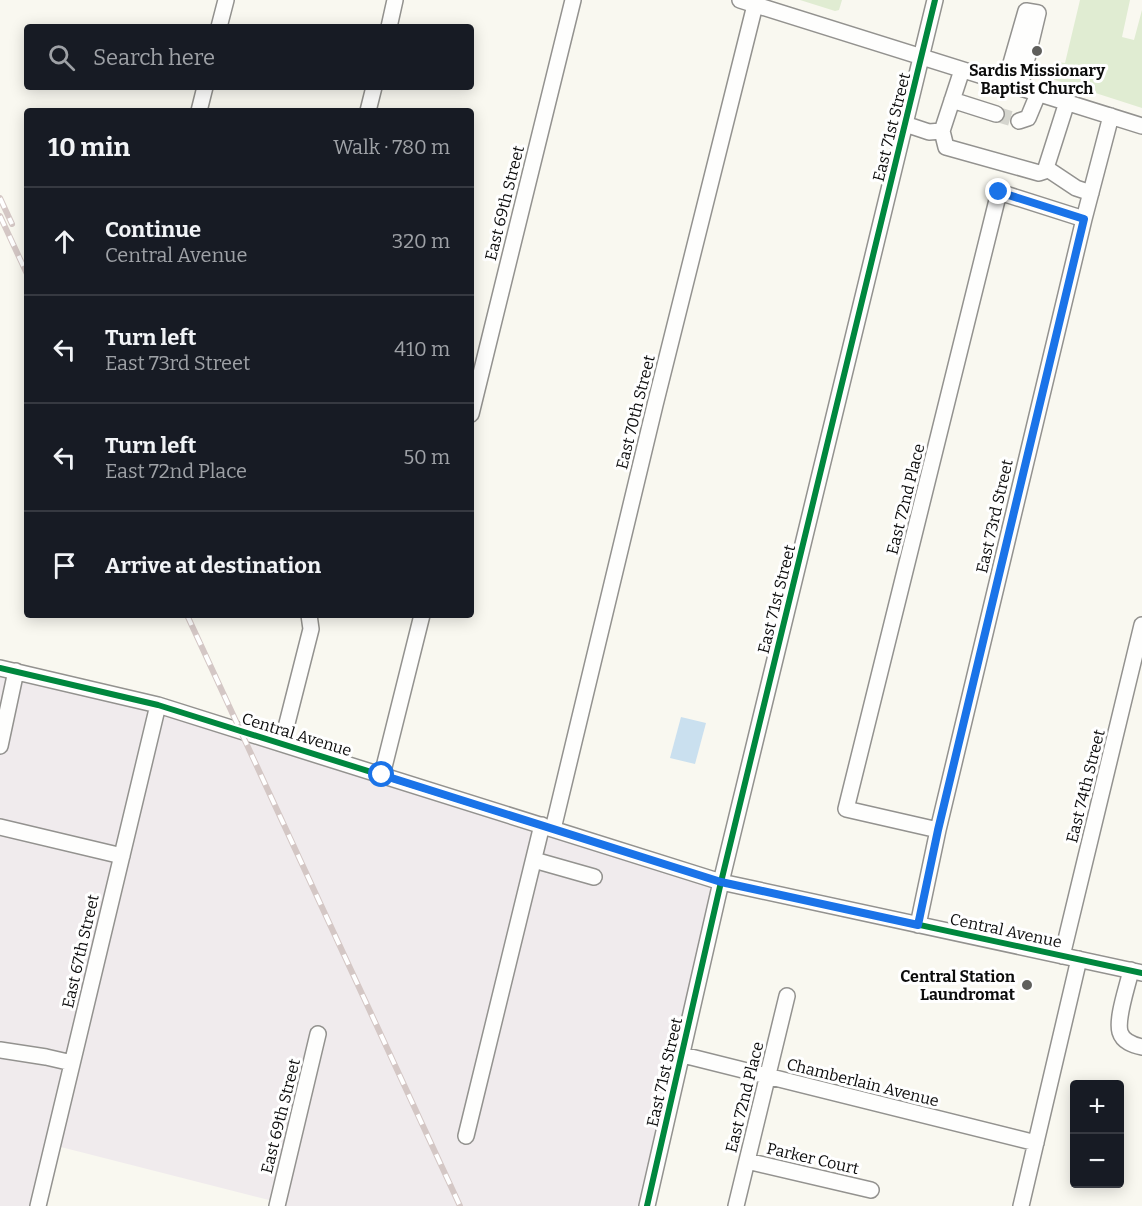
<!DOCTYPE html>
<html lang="en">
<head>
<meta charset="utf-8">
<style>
  :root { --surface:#171b24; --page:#242831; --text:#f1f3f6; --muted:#9ea1a6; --line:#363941 }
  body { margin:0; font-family:Bitter,serif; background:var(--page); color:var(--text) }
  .controls { position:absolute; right:18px; bottom:18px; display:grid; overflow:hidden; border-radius:6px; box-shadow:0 3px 15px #0003 }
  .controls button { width:54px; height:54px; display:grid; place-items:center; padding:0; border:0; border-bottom:2px solid var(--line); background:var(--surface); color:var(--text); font:30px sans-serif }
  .stop { position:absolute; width:18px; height:18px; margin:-14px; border:4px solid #1a73e8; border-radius:50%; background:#fff }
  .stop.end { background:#1a73e8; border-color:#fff; box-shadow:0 2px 6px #0008 }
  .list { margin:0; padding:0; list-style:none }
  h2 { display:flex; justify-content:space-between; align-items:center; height:78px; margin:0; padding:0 24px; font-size:26px }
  h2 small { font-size:20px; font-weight:400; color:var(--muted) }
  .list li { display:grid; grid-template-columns:39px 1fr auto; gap:18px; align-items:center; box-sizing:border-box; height:108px; padding:0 24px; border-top:2px solid var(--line) }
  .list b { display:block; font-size:22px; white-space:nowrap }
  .list p { margin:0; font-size:20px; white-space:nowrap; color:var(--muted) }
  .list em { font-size:20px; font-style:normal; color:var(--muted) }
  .icon { flex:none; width:33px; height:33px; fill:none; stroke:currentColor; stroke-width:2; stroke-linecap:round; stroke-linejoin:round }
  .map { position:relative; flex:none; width:1142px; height:1206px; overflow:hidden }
  .search { position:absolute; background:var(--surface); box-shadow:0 3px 15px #0003; left:24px; top:24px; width:450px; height:66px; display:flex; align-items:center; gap:15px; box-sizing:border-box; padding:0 21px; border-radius:6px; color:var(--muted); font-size:22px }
  .panel { position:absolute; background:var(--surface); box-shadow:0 3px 15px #0003; left:24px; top:108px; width:450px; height:510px; border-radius:6px }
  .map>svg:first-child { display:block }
  .industrial { fill:#f0ebed }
  .green { fill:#e0ecd2 }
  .water { fill:#cae0ef }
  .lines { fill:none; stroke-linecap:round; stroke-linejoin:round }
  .minor-tunnel { stroke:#d5d5ce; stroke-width:15; stroke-dasharray:15 8; stroke-linecap:butt }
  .minor-casing { stroke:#93928f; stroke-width:18 }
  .minor { stroke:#fefefd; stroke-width:15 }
  .rail-casing { stroke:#d4c7c5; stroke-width:6 }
  .rail { stroke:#fff; stroke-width:4; stroke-dasharray:11; stroke-linecap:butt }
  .cycleway-casing { stroke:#fff; stroke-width:10 }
  .cycleway { stroke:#00873e; stroke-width:6 }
  .route { stroke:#1a73e8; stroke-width:8 }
  .poi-dot { fill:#5f5f5c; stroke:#fff; stroke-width:2 }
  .labels { text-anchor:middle; stroke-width:6; stroke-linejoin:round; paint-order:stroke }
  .poi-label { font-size:16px; font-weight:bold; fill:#0c0c0c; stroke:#fff }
  .street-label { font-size:16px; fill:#0c0c0c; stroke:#fff }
</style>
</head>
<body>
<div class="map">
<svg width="1142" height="1206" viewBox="0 0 1142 1206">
  <rect width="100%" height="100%" fill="#f9f8f0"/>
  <!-- industrial -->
  <path class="industrial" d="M0,668L158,705L721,882L647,1206H277V1202L53,1145L38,1206H0Z"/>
  <!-- green -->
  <path class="green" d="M800,0H842L839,10L835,11Z
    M1080,0H1130L1122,37L1134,40L1142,10V108L1052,79L1057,62L1065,63Z"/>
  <!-- water -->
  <path class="water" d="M681,717L706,723L695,764L670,758Z"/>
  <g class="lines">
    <!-- minor-tunnel -->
    <path class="minor-tunnel" d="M996,114L1019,121"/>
    <!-- minor casing -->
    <g class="minor-casing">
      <path id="minor" d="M740,0L1142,126
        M219,27L226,0
        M389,27L395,0
        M962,70L942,131L946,147L1039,173L1045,171L1067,102
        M1005,84L1026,11L1038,13L1020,88
        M952,100L996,114
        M199,111L205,87
        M368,111L374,87
        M1019,121L1028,118L1038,94
        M905,124L929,132L942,131
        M1046,168L1076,188L1091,193
        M471,414L573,0
        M0,668L158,705L721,882L1142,973
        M282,743L311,629L309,615
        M0,746L16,671
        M382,775L422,615
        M0,827L122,856
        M553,829L655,405L755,5
        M938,830L846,809L999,192L1084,219
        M534,860L594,877
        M918,925L938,830L1084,219L1111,116
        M1062,956L1142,625
        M1131,970C1128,985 1116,1018 1120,1032C1123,1042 1133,1045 1142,1047
        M0,1050L46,1057L72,1063
        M683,1055L1036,1143
        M466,1136L542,825
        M747,1161L871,1190
        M38,1206L158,705
        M277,1206L318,1034
        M647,1206L721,882L935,0
        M736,1206L787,996
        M1021,1206L1079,959"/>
    </g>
    <!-- minor -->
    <use href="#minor" class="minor"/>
    <!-- rail casing -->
    <g class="rail-casing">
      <path id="rail" d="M0,198L12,224
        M0,216L27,274
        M187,615L460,1206"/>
    </g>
    <!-- rail -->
    <use href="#rail" class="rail"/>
    <!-- cycleway casing -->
    <g class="cycleway-casing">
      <path id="cycleway" d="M0,668L158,705L721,882L1142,973
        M647,1206L721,882L935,0"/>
    </g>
    <!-- cycleway -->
    <use href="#cycleway" class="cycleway"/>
  </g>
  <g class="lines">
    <!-- route -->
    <path class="route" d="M382,775L721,882L918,925L938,830L1084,219L999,192"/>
  </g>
  <!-- markers -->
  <g class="poi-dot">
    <circle cx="1037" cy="51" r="6"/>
    <circle cx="1027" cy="985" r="6"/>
  </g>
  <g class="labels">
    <!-- poi labels -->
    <g class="poi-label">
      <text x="1037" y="76">Sardis Missionary<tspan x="1037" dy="18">Baptist Church</tspan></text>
      <text x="1015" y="982" text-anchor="end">Central Station<tspan x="1015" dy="18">Laundromat</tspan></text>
    </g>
    <!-- street labels -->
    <g class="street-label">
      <text transform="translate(891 127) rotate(-76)" y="6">East 71st Street</text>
      <text transform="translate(504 203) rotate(-76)" y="6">East 69th Street</text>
      <text transform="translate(635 412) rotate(-76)" y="6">East 70th Street</text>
      <text transform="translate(905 499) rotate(-76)" y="6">East 72nd Place</text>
      <text transform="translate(994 516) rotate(-77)" y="6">East 73rd Street</text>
      <text transform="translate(776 599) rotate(-76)" y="6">East 71st Street</text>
      <text transform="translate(297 734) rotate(17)" y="6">Central Avenue</text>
      <text transform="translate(1085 786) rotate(-76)" y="6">East 74th Street</text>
      <text transform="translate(1006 930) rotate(12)" y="6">Central Avenue</text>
      <text transform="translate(80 951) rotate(-77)" y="6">East 67th Street</text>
      <text transform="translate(664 1072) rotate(-77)" y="6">East 71st Street</text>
      <text transform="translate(863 1082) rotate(14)" y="6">Chamberlain Avenue</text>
      <text transform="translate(744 1097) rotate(-76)" y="6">East 72nd Place</text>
      <text transform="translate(280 1116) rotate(-76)" y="6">East 69th Street</text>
      <text transform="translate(813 1158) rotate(13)" y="6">Parker Court</text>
    </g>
  </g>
</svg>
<div class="controls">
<button>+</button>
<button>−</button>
</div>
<div class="stop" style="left:382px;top:775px"></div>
<div class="stop end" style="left:999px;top:192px"></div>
<div class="search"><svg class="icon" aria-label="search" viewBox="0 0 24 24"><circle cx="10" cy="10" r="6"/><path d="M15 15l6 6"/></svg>Search here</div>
<section class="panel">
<h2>10 min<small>Walk · 780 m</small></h2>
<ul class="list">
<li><svg class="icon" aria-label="ahead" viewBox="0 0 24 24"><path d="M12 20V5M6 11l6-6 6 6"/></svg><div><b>Continue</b><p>Central Avenue</p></div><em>320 m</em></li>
<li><svg class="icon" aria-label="left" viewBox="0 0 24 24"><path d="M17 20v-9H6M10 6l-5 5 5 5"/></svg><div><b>Turn left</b><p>East 73rd Street</p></div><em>410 m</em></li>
<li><svg class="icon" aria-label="left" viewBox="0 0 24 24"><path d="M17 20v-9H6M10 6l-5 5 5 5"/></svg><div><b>Turn left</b><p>East 72nd Place</p></div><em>50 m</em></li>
<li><svg class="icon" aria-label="arrive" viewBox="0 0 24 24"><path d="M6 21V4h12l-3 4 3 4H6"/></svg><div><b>Arrive at destination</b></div></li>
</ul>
</section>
</div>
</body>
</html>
